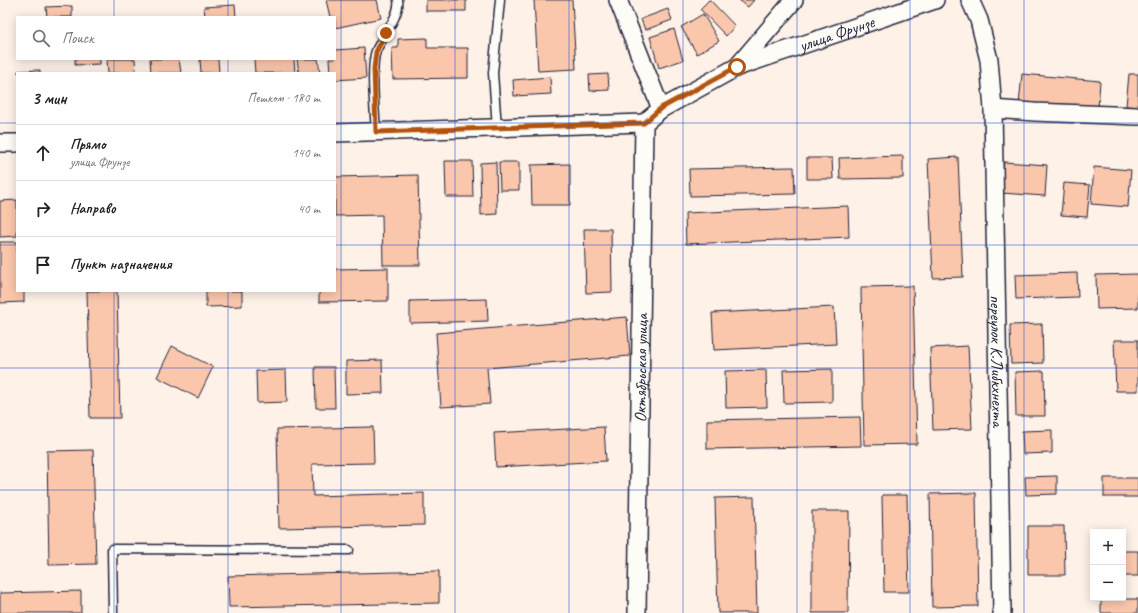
<!DOCTYPE html>
<html lang="ru">
<head>
<meta charset="utf-8">
<style>
  :root { --surface:#fff; --page:#f2f2f2; --text:#222; --muted:#767676; --line:#e0e0e0 }
  body { margin:0; font-family:Caveat,sans-serif; background:var(--page); color:var(--text) }
  .controls { position:absolute; right:12px; bottom:12px; display:grid; overflow:hidden; border-radius:0px; box-shadow:0 2px 10px #0003 }
  .controls button { width:36px; height:36px; display:grid; place-items:center; padding:0; border:0; border-bottom:1px solid var(--line); background:var(--surface); color:var(--text); font:20px sans-serif }
  .stop { position:absolute; width:12px; height:12px; margin:-9px; border:3px solid #b45309; border-radius:50%; background:#fff }
  .stop.end { background:#b45309; border-color:#fff; box-shadow:0 1px 4px #0008 }
  .list { margin:0; padding:0; list-style:none }
  h2 { display:flex; justify-content:space-between; align-items:center; height:52px; margin:0; padding:0 16px; font-size:17px }
  h2 small { font-size:13px; font-weight:400; color:var(--muted) }
  .list li { display:grid; grid-template-columns:26px 1fr auto; gap:12px; align-items:center; box-sizing:border-box; height:56px; padding:0 16px; border-top:1px solid var(--line) }
  .list b { display:block; font-size:15px; white-space:nowrap }
  .list p { margin:0; font-size:13px; white-space:nowrap; color:var(--muted) }
  .list em { font-size:13px; font-style:normal; color:var(--muted) }
  .icon { flex:none; width:22px; height:22px; fill:none; stroke:currentColor; stroke-width:2; stroke-linecap:round; stroke-linejoin:round }
  .map { position:relative; flex:none; width:1138px; height:613px; overflow:hidden }
  .search { position:absolute; background:var(--surface); box-shadow:0 2px 10px #0003; left:16px; top:16px; width:320px; height:44px; display:flex; align-items:center; gap:10px; box-sizing:border-box; padding:0 14px; border-radius:0px; color:var(--muted); font-size:15px }
  .panel { position:absolute; background:var(--surface); box-shadow:0 2px 10px #0003; left:16px; top:72px; width:320px; height:220px; border-radius:0px }
  .map>svg:first-child { display:block }
  .building { fill:#fbc7ac; stroke:#22223b }
  .lines { fill:none; stroke-linecap:round; stroke-linejoin:round }
  .lane-casing { stroke:#22223b; stroke-width:11 }
  .street-casing { stroke:#22223b; stroke-width:20 }
  .lane { stroke:#fdfcf7; stroke-width:8 }
  .street { stroke:#fdfcf7; stroke-width:17 }
  .route { stroke:#b45309; stroke-width:5 }
  .grid { fill:none; stroke:#1d4ed8; stroke-width:1; stroke-opacity:0.55 }
  .labels { text-anchor:middle; stroke-width:3; stroke-linejoin:round; paint-order:stroke }
  .street-label { font-size:17px; fill:#22223b; stroke:#fdfcf7 }
</style>
</head>
<body>
<div class="map">
<svg width="1138" height="613" viewBox="0 0 1138 613">
  <rect width="100%" height="100%" fill="#fdf1e8"/>
  <filter id="ink" filterUnits="userSpaceOnUse"><feTurbulence type="fractalNoise" baseFrequency=".025" numOctaves="2"/><feDisplacementMap in="SourceGraphic" scale="8" xChannelSelector="R" yChannelSelector="G"/><feConvolveMatrix kernelMatrix="1 2 1 2 8 2 1 2 1" color-interpolation-filters="sRGB"/></filter>
  <g filter="url(#ink)">
    <!-- building -->
    <path class="building" d="M326,0H377L381,18L335,28V17H330Z
      M426,0H466V11H426Z
      M534,0H572L576,69L538,71Z
      M709,0H710L735,26L726,36L700,9Z
      M739,0H754L748,7Z
      M235,5L236,17H205L204,7Z
      M72,6V17H47L46,7Z
      M668,9L672,20L645,30L641,19Z
      M703,14L719,41L697,54L681,27Z
      M674,29L683,60L659,68L650,37Z
      M427,38V48H468V78L393,79L392,48H398V39Z
      M364,48L366,78L335,80V73H330L329,59H335V50Z
      M75,59H100V64L75,65Z
      M107,59H135L136,73H108Z
      M150,59H179L181,73H151Z
      M200,59H218L219,73H201Z
      M254,59H294L295,73H255Z
      M297,59H318L320,73H299Z
      M40,70V73H18V71Z
      M608,74L609,90L590,91L589,75Z
      M1022,74L1100,81L1098,110L1019,104Z
      M1129,74H1138V107L1126,106Z
      M550,77L551,94L514,96L513,80Z
      M903,156V178L840,179L839,158Z
      M958,157L963,277L933,278L928,159Z
      M807,158H832L833,179H807Z
      M445,161H472L473,197H446Z
      M496,162L497,214L481,215L480,163Z
      M499,162H519V190H500Z
      M1004,162L1047,165L1045,196L1001,193Z
      M570,164V205H532L531,165Z
      M794,167L795,194L690,196L689,169Z
      M1094,167L1131,170L1128,207L1091,204Z
      M418,175L420,265H383L382,215L335,216V177Z
      M1064,183L1090,185L1087,217L1061,215Z
      M17,200V236L0,237V201Z
      M848,206L849,237L686,244L685,213Z
      M584,229H611L612,292L586,293Z
      M0,242H17V291H24V302L0,303Z
      M388,268V301L319,302V291H335V269Z
      M1077,273L1078,297L1016,299L1015,275Z
      M1138,274V308L1097,309L1096,275Z
      M913,286L917,444L864,445L861,287Z
      M87,291H117L120,418H90Z
      M206,291H242V306L206,307Z
      M487,299L488,321L410,323V301Z
      M834,307L836,344L714,350L712,313Z
      M627,317L630,356L487,368L490,404L441,407L436,333Z
      M1042,324L1043,363L1011,364L1010,325Z
      M1114,340H1138V391H1116Z
      M172,346L213,367L198,398L157,377Z
      M968,346L972,429L933,430L930,348Z
      M382,360L383,393L346,394V361Z
      M315,367H334L335,408H316Z
      M832,369V402L784,403L783,370Z
      M286,370L287,402L257,403L256,371Z
      M766,370L767,407L726,408L725,371Z
      M1044,371L1045,416H1016L1015,372Z
      M860,417L861,446L707,449V420Z
      M373,427L374,463L312,464L313,496L424,493V525L279,528L277,429Z
      M604,427L606,461L496,467L494,433Z
      M1052,430V453L1023,454L1022,431Z
      M93,450L96,564L49,565L47,451Z
      M1057,476V494L1026,495L1025,477Z
      M1104,478H1138V497H1104Z
      M976,493L978,606L932,607L930,494Z
      M882,495H907L909,592H884Z
      M754,497L757,613H718L715,498Z
      M812,511H849L848,613H812Z
      M1028,526H1064L1065,575H1028Z
      M1123,551H1138V576H1123Z
      M439,571V603L229,607L228,576Z
      M81,591V613H0V593Z
      M1101,599H1138V613H1101Z"/>
    <g class="lines">
      <!-- lane casing -->
      <g class="lane-casing">
        <path id="lane" d="M497,128L493,73L500,0
          M376,132C375,113 370,67 376,51C382,37 401,14 398,0
          M113,613L112,549L349,550"/>
      </g>
      <!-- street casing -->
      <g class="street-casing">
        <g id="street">
          <path d="M618,0L661,109"/>
          <path d="M970,0L979,20L989,60L993,109L1034,112L1138,116"/>
          <path d="M737,67L794,0"/>
          <path id="s1" d="M993,109L1002,613"/>
          <path id="s2" d="M335,133L644,123L661,109L737,67L935,0"/>
          <path d="M0,143H17"/>
          <path id="s3" d="M637,613L644,123"/>
        </g>
      </g>
      <!-- lane -->
      <use href="#lane" class="lane"/>
      <!-- street -->
      <use href="#street" class="street"/>
    </g>
  </g>
  <g class="lines" filter="url(#ink)">
    <!-- route -->
    <path class="route" d="M386,33L376,52L374,69L376,132L644,123L661,108L737,67"/>
  </g>
  <!-- grid -->
  <path class="grid" d="M114,0V17M228,0V17M341,0V613M455,0V613M569,0V613M683,0V613M797,0V613M910,0V613M1024,0V613M114,59V73M228,59V73M0,123H17M335,123H1138M0,245H17M335,245H1138M114,291V613M228,291V613M0,368H1138M0,490H1138"/>
  <g class="labels">
    <!-- street labels -->
    <g class="street-label">
      <text dy="6" stroke="none"><textPath href="#s2" startOffset="523">улица Фрунзе</textPath></text>
      <text dy="6" stroke="none"><textPath href="#s1" startOffset="252">переулок К.Либкхнехта</textPath></text>
      <text dy="6" stroke="none"><textPath href="#s3" startOffset="245">Октябрьская улица</textPath></text>
    </g>
  </g>
</svg>
<div class="controls">
<button>+</button>
<button>−</button>
</div>
<div class="stop" style="left:737px;top:67px"></div>
<div class="stop end" style="left:386px;top:33px"></div>
<div class="search"><svg class="icon" aria-label="search" viewBox="0 0 24 24"><circle cx="10" cy="10" r="6"/><path d="M15 15l6 6"/></svg>Поиск</div>
<section class="panel">
<h2>3 мин<small>Пешком · 180 m</small></h2>
<ul class="list">
<li><svg class="icon" aria-label="ahead" viewBox="0 0 24 24"><path d="M12 20V5M6 11l6-6 6 6"/></svg><div><b>Прямо</b><p>улица Фрунзе</p></div><em>140 m</em></li>
<li><svg class="icon" aria-label="right" viewBox="0 0 24 24"><path d="M7 20v-9h11M14 6l5 5-5 5"/></svg><div><b>Направо</b></div><em>40 m</em></li>
<li><svg class="icon" aria-label="arrive" viewBox="0 0 24 24"><path d="M6 21V4h12l-3 4 3 4H6"/></svg><div><b>Пункт назначения</b></div></li>
</ul>
</section>
</div>
</body>
</html>
